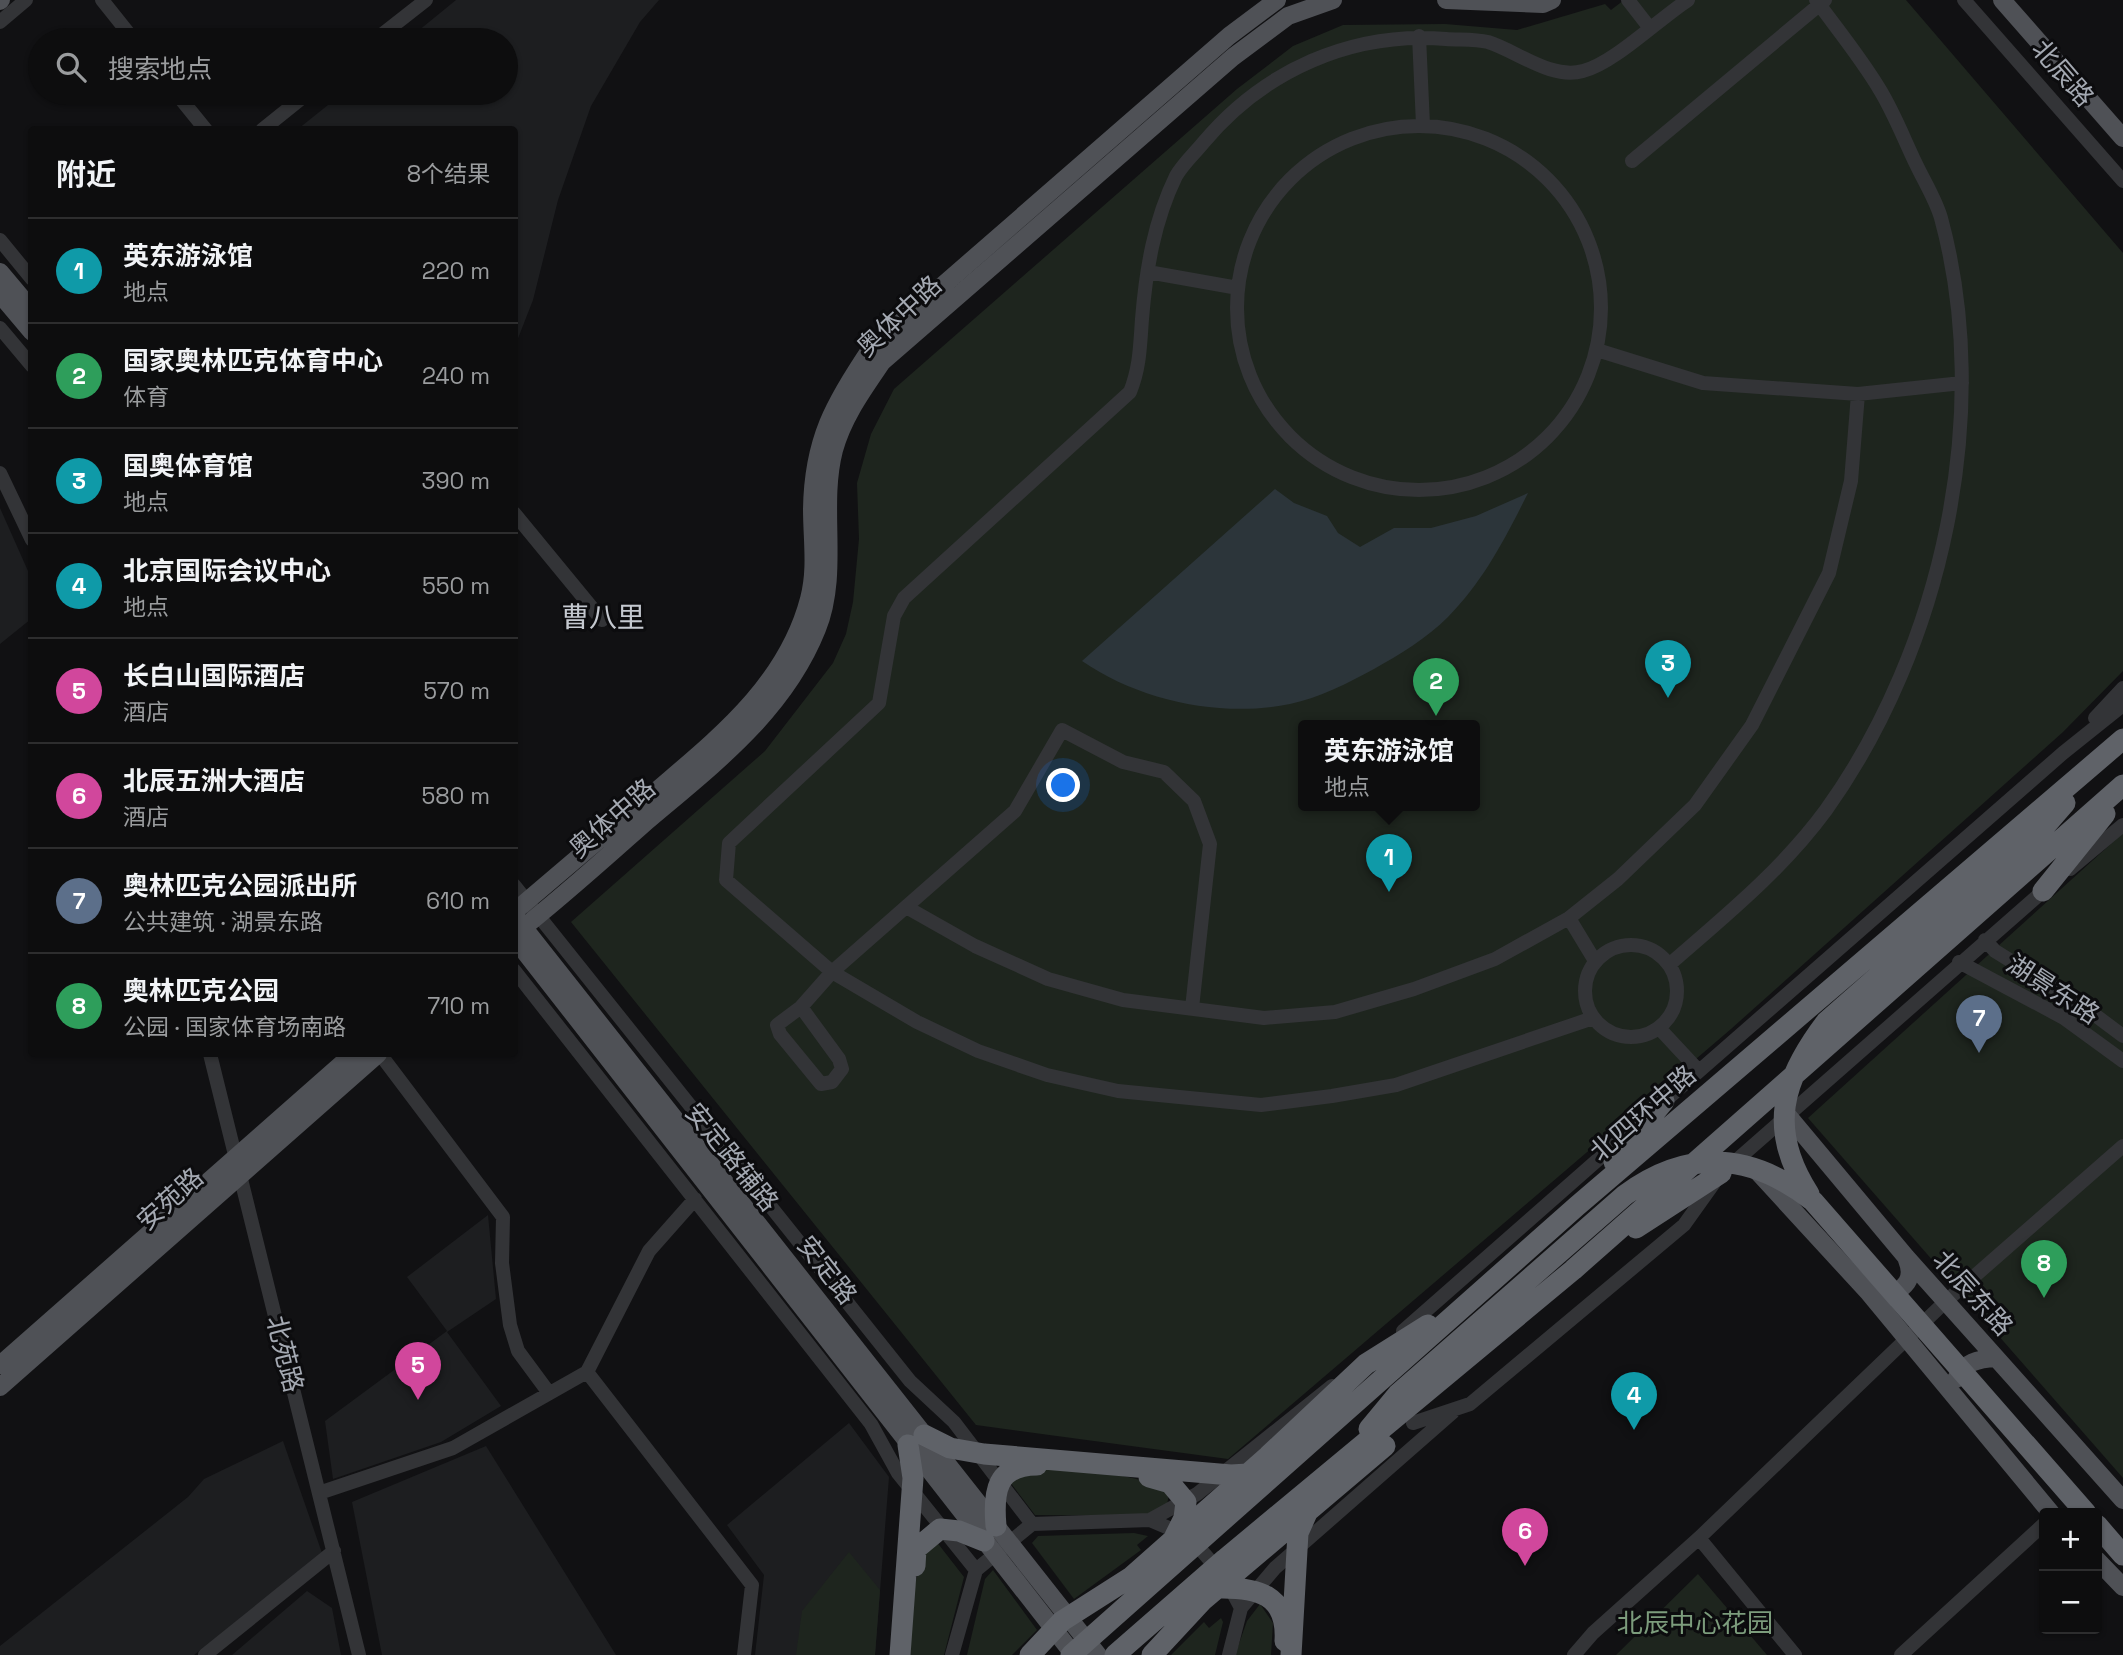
<!DOCTYPE html>
<html lang="zh">
<head>
<meta charset="utf-8">
<style>
  :root { --surface:#0d0d0e; --page:#161617; --text:#f1f3f6; --muted:#9a9c9e; --line:#2d2d2e; --accent:#e49c38 }
  body { margin:0; font-family:"Space Grotesk","Noto Sans SC",sans-serif; background:var(--page); color:var(--text) }
  .controls { position:absolute; right:21px; bottom:21px; display:grid; overflow:hidden; border-radius:7px; box-shadow:0 2px 5px #0004 }
  .controls button { width:63px; height:63px; display:grid; place-items:center; padding:0; border:0; border-bottom:2px solid var(--line); background:var(--surface); color:var(--text); font:35px sans-serif }
  .you { position:absolute; left:1064px; top:786px; width:24px; height:24px; margin:-18px; border:5px solid #fff; border-radius:50%; background:#1a73e8; box-shadow:0 0 0 10px #1a73e833 }
  .badge { display:grid; place-items:center; width:46px; height:46px; border-radius:50%; background:var(--accent); color:#fff; font-size:23px; font-weight:700 }
  .pin { position:absolute; translate:-50% -58px; filter:drop-shadow(0 2px 4px #0008) }
  .pin::after { content:''; position:absolute; top:37px; width:24px; height:21px; background:inherit; clip-path:polygon(0 0,100% 0,50% 100%) }
  .popup { position:absolute; left:1298px; top:720px; width:182px; height:91px; box-sizing:border-box; display:grid; place-content:center; border-radius:7px; background:var(--surface); filter:drop-shadow(0 2px 5px #0005); font-size:23px; white-space:nowrap; color:var(--muted) }
  .popup b { font-size:26px; color:var(--text) }
  .popup::after { content:''; position:absolute; left:50%; top:100%; margin-left:-14px; border:14px solid transparent; border-top-color:var(--surface) }
  .list { margin:0; padding:0; list-style:none }
  h2 { display:flex; justify-content:space-between; align-items:center; height:91px; margin:0; padding:0 28px; font-size:30px }
  h2 small { font-size:23px; font-weight:400; color:var(--muted) }
  .list li { display:grid; grid-template-columns:46px 1fr auto; gap:21px; align-items:center; box-sizing:border-box; height:105px; padding:0 28px; border-top:2px solid var(--line) }
  .list b { display:block; font-size:26px; white-space:nowrap }
  .list p { margin:0; font-size:23px; white-space:nowrap; color:var(--muted) }
  .list em { font-size:23px; font-style:normal; color:var(--muted) }
  .icon { flex:none; width:38px; height:38px; fill:none; stroke:currentColor; stroke-width:2; stroke-linecap:round; stroke-linejoin:round }
  .map { position:relative; flex:none; width:2123px; height:1655px; overflow:hidden }
  .search { position:absolute; background:var(--surface); box-shadow:0 2px 5px #0004; left:28px; top:28px; width:490px; height:77px; display:flex; align-items:center; gap:18px; box-sizing:border-box; padding:0 24px; border-radius:38px; color:var(--muted); font-size:26px }
  .panel { position:absolute; background:var(--surface); box-shadow:0 2px 5px #0004; left:28px; top:126px; width:490px; height:931px; border-radius:7px }
  .map>svg:first-child { display:block }
  .built { fill:#1d1e20 }
  .green { fill:#1e251e; fill-rule:evenodd }
  .water { fill:#2c353a }
  .lines { fill:none; stroke-linecap:round; stroke-linejoin:round }
  .minor { stroke:#333437; stroke-width:14 }
  .major { stroke:#4f5156; stroke-width:18 }
  .highway { stroke:#5f6268; stroke-width:21 }
  .labels { text-anchor:middle; stroke-width:6; stroke-linejoin:round; paint-order:stroke }
  .street-label { font-size:26px; fill:#a4a9b2; stroke:#0c0c0e }
  .park-label { font-size:26px; fill:#7c9c7c; stroke:#0c0c0e }
  .neighbourhood-label { font-size:28px; fill:#c4c8cf; stroke:#0c0c0e }
</style>
</head>
<body>
<div class="map">
<svg width="2123" height="1655" viewBox="0 0 2123 1655">
  <rect width="100%" height="100%" fill="#111113"/>
  <!-- built -->
  <path class="built" d="M456,0H659L640,22L591,106L558,200L533,300L515,346L514,130L298,129L343,93H506V40H407Z
    M0,508L32,580L31,619L0,644Z
    M488,1215L496,1299L447,1332L501,1406L441,1442L333,1479L325,1421L447,1331L407,1277Z
    M849,1423L889,1477L875,1655H755L764,1575L727,1525Z
    M283,1441L322,1553L194,1655H0V1646L188,1497L204,1479Z
    M486,1446L616,1655H382L352,1502Z
    M307,1591L332,1608L341,1655H232Z"/>
  <!-- green -->
  <path class="green" d="M1624,0H1906L2123,253V671L2063,732L1731,1029L1228,1459L976,1425L571,922L765,751L833,663L846,634L853,602L859,539L857,483L871,434L894,389L1237,89L1293,46L1343,25L1445,24L1517,30L1605,4L1611,10ZM1303,726H1475V806H1303Z
    M2123,833V1478L1808,1118Z
    M1052,1468C1089,1473 1138,1471 1169,1494L1167,1505L1143,1516L1035,1515L1010,1482L1019,1472Z
    M1134,1533L1148,1536L1137,1545L1141,1550L1074,1599L1032,1543L1038,1536Z
    M936,1541L964,1577L944,1655H910C913,1619 908,1567 936,1541Z
    M849,1552L880,1590L875,1655H796L802,1611Z
    M993,1570L1037,1630L1012,1655H967L985,1579Z
    M1698,1574L1767,1655H1616Z
    M1260,1604L1273,1623L1271,1655H1235L1247,1621Z
    M1221,1618L1223,1622L1215,1655H1171L1204,1622L1209,1628Z"/>
  <!-- water -->
  <path class="water" d="M1275,489L1294,503L1327,516L1338,533L1360,547L1394,528H1431L1476,516L1528,493C1505,539 1484,580 1448,617C1427,638 1399,655 1374,669C1348,683 1319,698 1290,704C1221,718 1140,701 1082,661Z"/>
  <g class="lines">
    <!-- minor -->
    <path class="minor" d="M102,0L134,40
      M1628,0L1649,27
      M1964,0L2123,181
      M0,22L26,0
      M1419,36L1423,125
      M375,40L426,0
      M176,93L206,130
      M1237 308a182 182 0 1 1 364 0a182 182 0 1 1-364 0Z
      M262,130L308,93
      M1632,161L1825,0
      M0,240L32,279
      M1148,272L1238,288
      M0,328L32,366
      M1597,350L1703,383L1858,394L1962,383
      M0,473L32,540
      M514,513L602,620
      M2095,718L2123,688
      M2070,869L2123,825
      M514,885L910,1381L954,1422L1032,1524
      M906,907L975,946L1048,979L1123,1000L1264,1018L1335,1012L1414,989L1495,959L1569,918L1618,879L1695,805L1752,725L1829,573L1851,481L1858,394
      M1569,918L1595,961
      M1985,940L1995,951L2079,1003L2123,1036
      M1585 991a46 46 0 1 1 92 0a46 46 0 1 1-92 0Z
      M1959,962L2064,1018L2123,1061
      M1670,964C1725,916 1782,870 1826,810C1942,648 1994,413 1941,218C1936,200 1924,181 1916,164C1904,139 1894,113 1880,90C1861,58 1837,29 1816,0
      M514,970L871,1424L898,1473L976,1570
      M801,1007L839,1059L842,1069L832,1082L821,1084L780,1034L777,1025L801,1007L832,972L1015,811L1062,730L1123,762L1164,772L1194,801L1210,844L1192,1008
      M1593,1018L1396,1085L1332,1096L1261,1105L1118,1091L1047,1075L978,1051L917,1022L832,972L726,880L729,843L879,703L894,616L904,598L1130,392C1140,367 1140,346 1142,319C1146,270 1154,221 1176,176C1183,164 1194,154 1203,143C1263,71 1351,31 1446,39C1459,40 1475,39 1488,42C1517,51 1551,80 1583,71C1613,64 1660,18 1688,0
      M1659,1028L1699,1071
      M210,1054L359,1655
      M380,1054L503,1217L502,1263L510,1325L518,1351L549,1393
      M1658,1107L2063,753L2123,705
      M1730,1166L2049,886
      M1403,1331L1627,1134
      M587,1372L752,1585L744,1655
      M1413,1423L1470,1404L1684,1225L1714,1183
      M319,1493L453,1448L587,1372L649,1251L695,1199
      M1150,1520L1197,1494L1332,1386
      M1699,1538L1795,1655
      M205,1655L334,1551
      M952,1655L976,1570L1032,1524L1150,1520L1190,1537L1225,1578L1241,1608
      M1229,1655L1241,1608L1275,1568L1453,1412
      M1574,1655L1593,1633L1699,1538L1945,1302L2123,1146
      M1901,1655L2044,1524"/>
    <!-- major -->
    <path class="major" d="M1446,0L1543,4L1552,0
      M2002,0L2123,138
      M0,1L1,0
      M0,272L32,310
      M0,294L32,332
      M514,912C559,874 603,836 648,798C714,741 786,687 809,599C817,569 812,540 812,509C813,440 834,403 872,347L1229,36L1277,0
      M517,919L1098,1655
      M514,935C560,899 603,860 647,821C713,765 784,712 817,629C840,572 819,508 834,450C843,417 863,390 882,362L1233,57L1288,16L1333,0
      M514,938L1074,1655
      M1789,1117L1906,1257L2123,1500
      M1757,1171L1869,1293L2051,1513
      M1882,1298H1888C1905,1287 1915,1280 1907,1260
      M0,1365L353,1054
      M1956,1379C1964,1362 1978,1359 1996,1358
      M0,1387L378,1054
      M2097,1560L2123,1587"/>
    <!-- highway -->
    <path class="highway" d="M2043,891L2105,814
      M1614,1162L1664,1101
      M1809,1194C1767,1129 1782,1080 1826,1022L2032,841L2065,803
      M1636,1228L1721,1173
      M1369,1429L1398,1394L1625,1195C1689,1148 1750,1152 1813,1201L2086,1513
      M924,1435L950,1448L984,1454L1231,1475L1248,1474
      M1149,1477L1170,1483L1186,1502L1184,1518L1175,1536
      M2097,1525L2123,1555
      M996,1526C993,1492 996,1465 1037,1465
      M915,1566L916,1549L940,1529L959,1531L984,1541
      M1217,1588C1257,1587 1288,1594 1285,1641
      M900,1655L913,1478L908,1445
      M1030,1655L1062,1621L1131,1577L1268,1456L1366,1364L1428,1325
      M1071,1655L1577,1206L2123,739
      M1115,1655L1225,1559L1573,1270L2123,785
      M1152,1655L1202,1601L1385,1446
      M1291,1655L1298,1533L1307,1513"/>
  </g>
  <g class="labels">
    <!-- street labels -->
    <g class="street-label">
      <text transform="translate(2063 73) rotate(49)" y="9">北辰路</text>
      <text transform="translate(899 316) rotate(-43)" y="9">奥体中路</text>
      <text transform="translate(612 818) rotate(-41)" y="9">奥体中路</text>
      <text transform="translate(2053 989) rotate(33)" y="9">湖景东路</text>
      <text transform="translate(1643 1113) rotate(-41)" y="9">北四环中路</text>
      <text transform="translate(732 1157) rotate(51)" y="9">安定路辅路</text>
      <text transform="translate(170 1199) rotate(-42)" y="9">安苑路</text>
      <text transform="translate(827 1270) rotate(52)" y="9">安定路</text>
      <text transform="translate(1973 1293) rotate(48)" y="9">北辰东路</text>
      <text transform="translate(285 1354) rotate(76)" y="9">北苑路</text>
    </g>
    <!-- park labels -->
    <g class="park-label">
      <text x="1695" y="1632">北辰中心花园</text>
    </g>
    <!-- neighbourhood labels -->
    <g class="neighbourhood-label">
      <text x="603" y="627">曹八里</text>
    </g>
  </g>
</svg>
<div class="controls">
<button>+</button>
<button>−</button>
</div>
<div class="you"></div>
<div class="pin badge" style="left:1389px;top:892px;background:#0f9aa8">1</div>
<div class="popup"><b>英东游泳馆</b>地点</div>
<div class="pin badge" style="left:1436px;top:716px;background:#2e9e5b">2</div>
<div class="pin badge" style="left:1668px;top:698px;background:#0f9aa8">3</div>
<div class="pin badge" style="left:1634px;top:1430px;background:#0f9aa8">4</div>
<div class="pin badge" style="left:418px;top:1400px;background:#d1479c">5</div>
<div class="pin badge" style="left:1525px;top:1566px;background:#d1479c">6</div>
<div class="pin badge" style="left:1979px;top:1053px;background:#5c6f8a">7</div>
<div class="pin badge" style="left:2044px;top:1298px;background:#2e9e5b">8</div>
<div class="search"><svg class="icon" aria-label="search" viewBox="0 0 24 24"><circle cx="10" cy="10" r="6"/><path d="M15 15l6 6"/></svg>搜索地点</div>
<section class="panel">
<h2>附近<small>8个结果</small></h2>
<ul class="list">
<li><span class="badge" style="background:#0f9aa8">1</span><div><b>英东游泳馆</b><p>地点</p></div><em>220 m</em></li>
<li><span class="badge" style="background:#2e9e5b">2</span><div><b>国家奥林匹克体育中心</b><p>体育</p></div><em>240 m</em></li>
<li><span class="badge" style="background:#0f9aa8">3</span><div><b>国奥体育馆</b><p>地点</p></div><em>390 m</em></li>
<li><span class="badge" style="background:#0f9aa8">4</span><div><b>北京国际会议中心</b><p>地点</p></div><em>550 m</em></li>
<li><span class="badge" style="background:#d1479c">5</span><div><b>长白山国际酒店</b><p>酒店</p></div><em>570 m</em></li>
<li><span class="badge" style="background:#d1479c">6</span><div><b>北辰五洲大酒店</b><p>酒店</p></div><em>580 m</em></li>
<li><span class="badge" style="background:#5c6f8a">7</span><div><b>奥林匹克公园派出所</b><p>公共建筑 · 湖景东路</p></div><em>610 m</em></li>
<li><span class="badge" style="background:#2e9e5b">8</span><div><b>奥林匹克公园</b><p>公园 · 国家体育场南路</p></div><em>710 m</em></li>
</ul>
</section>
</div>
</body>
</html>
